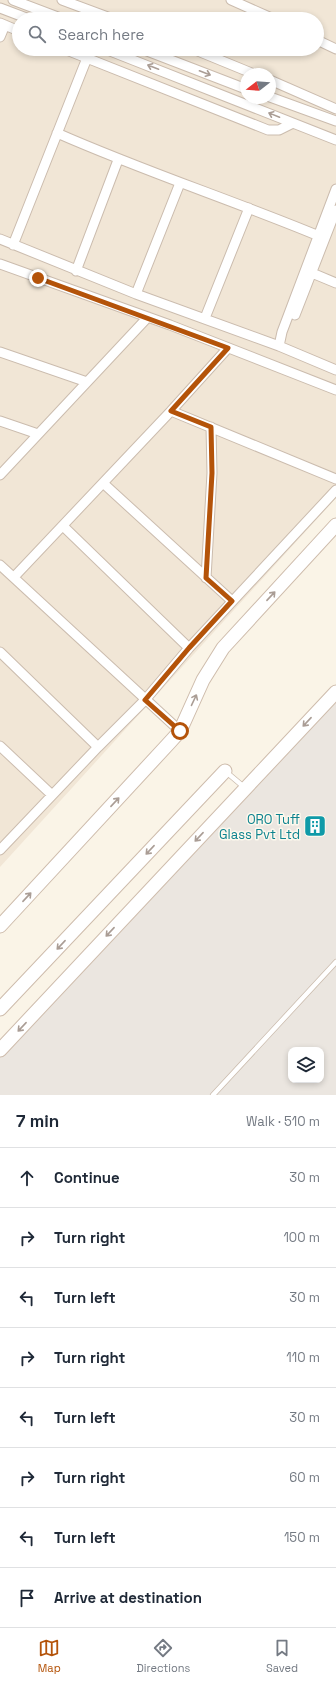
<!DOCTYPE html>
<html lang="en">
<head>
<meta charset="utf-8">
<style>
  :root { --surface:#fff; --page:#f2f2f3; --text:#1f2937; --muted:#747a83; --line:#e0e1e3; --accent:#b45309 }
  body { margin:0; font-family:"Space Grotesk",sans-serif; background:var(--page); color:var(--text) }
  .controls { position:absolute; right:12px; bottom:12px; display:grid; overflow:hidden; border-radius:8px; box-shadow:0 2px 6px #0003 }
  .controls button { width:36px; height:36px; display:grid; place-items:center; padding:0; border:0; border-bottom:1px solid var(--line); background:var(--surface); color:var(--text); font:20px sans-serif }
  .compass { position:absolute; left:240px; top:68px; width:36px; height:36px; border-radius:50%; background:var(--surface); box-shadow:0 2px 6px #0003; rotate:253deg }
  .stop { position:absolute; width:12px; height:12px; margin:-9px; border:3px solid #b45309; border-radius:50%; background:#fff }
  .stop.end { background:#b45309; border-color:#fff; box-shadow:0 1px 4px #0008 }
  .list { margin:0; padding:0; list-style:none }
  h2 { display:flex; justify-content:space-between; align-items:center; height:52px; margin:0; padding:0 16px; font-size:17px }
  h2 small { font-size:13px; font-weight:400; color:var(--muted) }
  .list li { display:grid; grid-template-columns:26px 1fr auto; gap:12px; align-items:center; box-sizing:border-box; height:60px; padding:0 16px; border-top:1px solid var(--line) }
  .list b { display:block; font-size:15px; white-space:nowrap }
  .list em { font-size:13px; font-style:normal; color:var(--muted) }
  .icon { flex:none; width:22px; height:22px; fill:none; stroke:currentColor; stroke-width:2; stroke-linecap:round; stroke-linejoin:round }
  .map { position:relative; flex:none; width:336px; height:1095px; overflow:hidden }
  .search { position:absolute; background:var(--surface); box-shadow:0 2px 6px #0003; left:12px; right:12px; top:12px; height:44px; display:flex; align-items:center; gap:10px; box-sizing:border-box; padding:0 14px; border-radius:22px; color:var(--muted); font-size:15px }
  .sheet { height:532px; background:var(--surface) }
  nav { display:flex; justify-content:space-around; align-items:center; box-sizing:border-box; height:56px; border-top:1px solid var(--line); background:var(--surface); font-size:11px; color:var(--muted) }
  nav a { display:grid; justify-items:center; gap:2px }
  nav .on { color:var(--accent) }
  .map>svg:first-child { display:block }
  .residential { fill:#f1e6d6; fill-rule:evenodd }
  .industrial { fill:#ebe6e0; fill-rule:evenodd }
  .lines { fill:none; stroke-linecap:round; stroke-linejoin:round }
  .lane-casing { stroke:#cbbcae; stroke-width:6 }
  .street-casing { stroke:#cbbcae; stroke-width:11 }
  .secondary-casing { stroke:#cebcac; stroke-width:15 }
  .lane { stroke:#fff; stroke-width:4.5 }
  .street { stroke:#fff; stroke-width:9 }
  .secondary { stroke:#fff; stroke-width:13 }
  .oneway { stroke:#aa9d95 }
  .route { stroke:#b45309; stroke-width:5 }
  .labels { text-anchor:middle; stroke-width:3; stroke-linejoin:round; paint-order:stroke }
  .culture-label { font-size:13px; fill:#0d838f; stroke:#fdf8ed; text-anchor:end }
</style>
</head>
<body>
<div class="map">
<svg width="336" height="1095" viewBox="0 0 336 1095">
  <rect width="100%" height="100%" fill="#faf4e7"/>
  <!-- residential -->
  <path class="residential" d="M0,0H336V498L0,867ZM19,19H317V49H19ZM246,74H270V98H246Z"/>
  <!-- industrial -->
  <path class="industrial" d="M336,697V1095H0V1055ZM291,1050H321V1080H291Z"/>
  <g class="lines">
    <!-- lane casing -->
    <g class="lane-casing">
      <path id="lane" d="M225,771L244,787
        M213,1095L336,962"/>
    </g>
    <!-- street casing -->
    <g class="street-casing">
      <path id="street" d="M13,0L63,19
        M62,0L113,19
        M231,0L274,19
        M0,8L29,19
        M0,23L19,31
        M0,37L5,25
        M317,40L336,49
        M64,49L268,130H279L293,123
        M105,49L336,140
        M142,49L246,89
        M193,49L254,74
        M270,80L336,109
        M270,97L336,121
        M57,133C143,171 232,200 319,236
        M0,239L136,294L279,346L336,370
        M13,245L87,58
        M0,264L170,325L336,390
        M76,271L118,160
        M312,273L336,283
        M136,294L180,183
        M295,315L336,210
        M205,318L249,208
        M279,346L282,332L336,189
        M0,352L87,382
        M171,411L336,479
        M0,421L38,434
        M0,475L148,317
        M103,483L232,601
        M63,526L189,648
        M0,565L180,731
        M14,577L171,411L228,348
        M206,578L212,473L211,427
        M0,652L98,747
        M0,746L52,795
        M0,850L98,747L145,700L189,648L336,490"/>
    </g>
    <!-- secondary casing -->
    <g class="secondary-casing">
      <path id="secondary" d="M0,926L171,741L180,731L203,680L223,648L336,525
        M0,1009L225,771
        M0,1050L336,692"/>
    </g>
    <!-- lane -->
    <use href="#lane" class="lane"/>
    <!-- street -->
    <use href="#street" class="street"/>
    <!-- secondary -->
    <use href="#secondary" class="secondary"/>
  </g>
  <!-- one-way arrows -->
  <defs><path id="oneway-shaft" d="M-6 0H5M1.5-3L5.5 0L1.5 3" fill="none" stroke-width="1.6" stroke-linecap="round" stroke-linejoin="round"/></defs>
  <g class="oneway">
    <use href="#oneway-shaft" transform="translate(153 67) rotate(-159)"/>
    <use href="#oneway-shaft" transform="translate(205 73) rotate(21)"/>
    <use href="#oneway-shaft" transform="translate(274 115) rotate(-158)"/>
    <use href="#oneway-shaft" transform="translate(271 596) rotate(-47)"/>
    <use href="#oneway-shaft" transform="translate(194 700) rotate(-65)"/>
    <use href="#oneway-shaft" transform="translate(307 722) rotate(133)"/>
    <use href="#oneway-shaft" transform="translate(115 802) rotate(-47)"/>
    <use href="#oneway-shaft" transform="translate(199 837) rotate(133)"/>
    <use href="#oneway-shaft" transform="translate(150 850) rotate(133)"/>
    <use href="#oneway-shaft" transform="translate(27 897) rotate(-47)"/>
    <use href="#oneway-shaft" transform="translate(110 932) rotate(133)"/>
    <use href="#oneway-shaft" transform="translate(61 945) rotate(133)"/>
    <use href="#oneway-shaft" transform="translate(22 1027) rotate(133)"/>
  </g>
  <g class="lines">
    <!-- route -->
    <path class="route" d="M38,278L228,348L171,411L211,427L212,473L206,578L232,601L189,648L145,700L180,731"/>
  </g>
  <!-- icons -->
  <defs>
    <g id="building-square" transform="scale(1.15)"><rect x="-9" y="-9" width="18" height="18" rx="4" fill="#0f9aa8" stroke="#fdf8ed"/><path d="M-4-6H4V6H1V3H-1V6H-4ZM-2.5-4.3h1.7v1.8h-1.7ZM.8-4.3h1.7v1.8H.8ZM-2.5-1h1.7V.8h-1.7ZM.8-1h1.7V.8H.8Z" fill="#fff"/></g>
  </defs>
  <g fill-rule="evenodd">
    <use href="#building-square" x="315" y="826"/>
  </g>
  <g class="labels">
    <!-- culture labels -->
    <g class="culture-label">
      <text x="300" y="824">ORO Tuff<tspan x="300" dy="15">Glass Pvt Ltd</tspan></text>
    </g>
  </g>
</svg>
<div class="controls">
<button><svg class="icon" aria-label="layers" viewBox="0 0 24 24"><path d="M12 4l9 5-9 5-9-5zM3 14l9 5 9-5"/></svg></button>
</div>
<svg class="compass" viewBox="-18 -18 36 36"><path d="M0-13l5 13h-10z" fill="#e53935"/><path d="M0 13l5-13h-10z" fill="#747a83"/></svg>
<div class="stop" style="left:180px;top:731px"></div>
<div class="stop end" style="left:38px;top:278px"></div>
<div class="search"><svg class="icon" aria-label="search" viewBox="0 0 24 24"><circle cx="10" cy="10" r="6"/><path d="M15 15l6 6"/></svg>Search here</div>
</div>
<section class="sheet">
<h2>7 min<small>Walk · 510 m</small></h2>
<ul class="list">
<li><svg class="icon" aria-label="ahead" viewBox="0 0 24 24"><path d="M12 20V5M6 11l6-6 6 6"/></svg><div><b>Continue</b></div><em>30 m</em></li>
<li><svg class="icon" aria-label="right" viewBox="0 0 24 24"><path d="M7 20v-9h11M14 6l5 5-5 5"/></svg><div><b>Turn right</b></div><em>100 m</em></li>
<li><svg class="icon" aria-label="left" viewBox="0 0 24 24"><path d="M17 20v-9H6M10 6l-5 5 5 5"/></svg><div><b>Turn left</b></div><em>30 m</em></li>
<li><svg class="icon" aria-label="right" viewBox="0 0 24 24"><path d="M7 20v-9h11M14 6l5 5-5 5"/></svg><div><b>Turn right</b></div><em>110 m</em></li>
<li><svg class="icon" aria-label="left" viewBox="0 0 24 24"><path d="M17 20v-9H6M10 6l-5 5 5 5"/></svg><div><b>Turn left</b></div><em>30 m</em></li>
<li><svg class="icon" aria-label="right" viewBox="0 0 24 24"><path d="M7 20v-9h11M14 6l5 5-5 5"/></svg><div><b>Turn right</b></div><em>60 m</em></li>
<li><svg class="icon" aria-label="left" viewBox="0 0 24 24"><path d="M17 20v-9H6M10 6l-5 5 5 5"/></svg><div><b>Turn left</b></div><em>150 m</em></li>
<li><svg class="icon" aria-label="arrive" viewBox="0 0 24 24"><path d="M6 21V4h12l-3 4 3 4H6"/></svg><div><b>Arrive at destination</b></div></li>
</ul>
</section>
<nav>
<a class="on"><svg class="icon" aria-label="map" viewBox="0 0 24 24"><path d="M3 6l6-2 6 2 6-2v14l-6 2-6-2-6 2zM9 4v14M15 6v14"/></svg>Map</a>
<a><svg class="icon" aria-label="directions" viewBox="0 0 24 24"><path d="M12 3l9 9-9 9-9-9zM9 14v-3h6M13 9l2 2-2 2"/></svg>Directions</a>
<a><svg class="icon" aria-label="saved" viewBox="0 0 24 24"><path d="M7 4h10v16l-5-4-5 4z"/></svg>Saved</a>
</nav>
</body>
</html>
